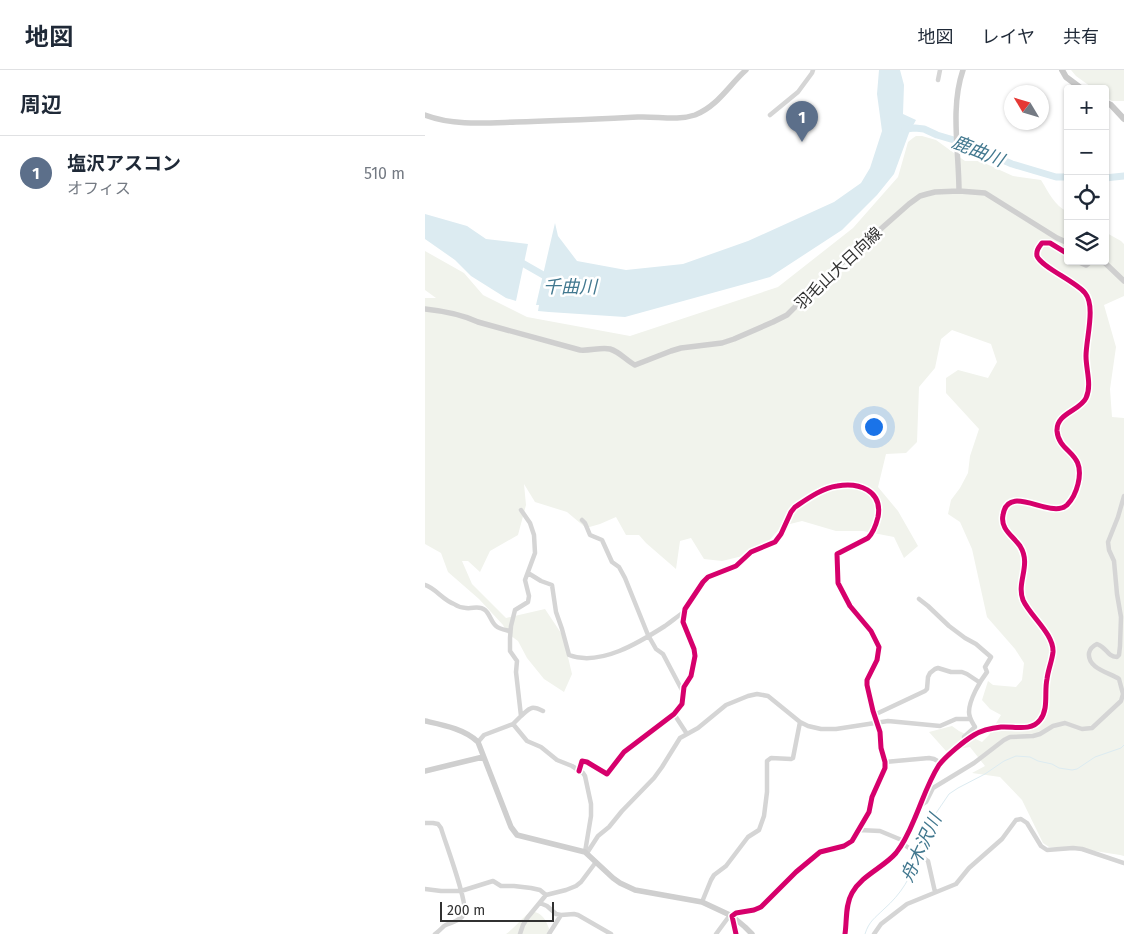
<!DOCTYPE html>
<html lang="ja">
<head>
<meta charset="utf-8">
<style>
  :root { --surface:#fff; --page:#f2f2f3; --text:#1f2937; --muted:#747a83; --line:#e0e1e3; --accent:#797979 }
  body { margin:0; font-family:"Fira Sans","Noto Sans JP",sans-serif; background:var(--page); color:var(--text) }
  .controls { position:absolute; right:15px; top:15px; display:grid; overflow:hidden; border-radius:5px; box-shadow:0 1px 4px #0004 }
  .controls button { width:45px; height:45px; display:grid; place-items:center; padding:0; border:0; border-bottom:1px solid var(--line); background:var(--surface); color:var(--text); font:25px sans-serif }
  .compass { position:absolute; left:579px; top:15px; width:45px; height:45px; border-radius:50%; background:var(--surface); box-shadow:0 1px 4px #0004; rotate:308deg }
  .scale { position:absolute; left:15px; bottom:12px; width:114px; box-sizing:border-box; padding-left:5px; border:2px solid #313131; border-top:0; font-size:14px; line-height:18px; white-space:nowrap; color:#313131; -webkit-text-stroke:4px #fff; paint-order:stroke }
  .you { position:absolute; left:448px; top:356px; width:18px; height:18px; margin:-12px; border:4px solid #fff; border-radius:50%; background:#1a73e8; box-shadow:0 0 0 8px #1a73e833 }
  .badge { display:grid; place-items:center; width:32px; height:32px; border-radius:50%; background:var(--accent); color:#fff; font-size:16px; font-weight:700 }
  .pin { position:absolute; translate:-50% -41px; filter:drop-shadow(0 1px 2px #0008) }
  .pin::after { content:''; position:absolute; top:26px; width:18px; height:15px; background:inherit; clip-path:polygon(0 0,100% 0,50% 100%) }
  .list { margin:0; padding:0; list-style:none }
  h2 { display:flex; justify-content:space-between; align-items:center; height:65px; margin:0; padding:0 20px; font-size:21px }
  h2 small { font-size:16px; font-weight:400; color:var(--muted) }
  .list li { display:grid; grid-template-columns:32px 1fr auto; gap:15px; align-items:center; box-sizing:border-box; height:75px; padding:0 20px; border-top:1px solid var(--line) }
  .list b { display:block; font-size:19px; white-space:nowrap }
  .list p { margin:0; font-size:16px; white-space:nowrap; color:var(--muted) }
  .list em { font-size:16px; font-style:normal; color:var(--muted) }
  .icon { flex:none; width:28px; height:28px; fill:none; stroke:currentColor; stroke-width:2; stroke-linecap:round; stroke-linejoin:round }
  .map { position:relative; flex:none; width:699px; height:864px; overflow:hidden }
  header { display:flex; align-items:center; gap:30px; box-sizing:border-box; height:70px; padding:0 25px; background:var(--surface); border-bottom:1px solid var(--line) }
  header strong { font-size:24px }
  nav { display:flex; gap:28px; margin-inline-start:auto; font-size:18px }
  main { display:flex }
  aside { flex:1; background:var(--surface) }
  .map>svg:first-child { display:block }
  .green { fill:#f1f3ec }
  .water { fill:#dcebf1 }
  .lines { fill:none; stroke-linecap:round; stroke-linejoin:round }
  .stream { stroke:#dcebf1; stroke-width:1 }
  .river { stroke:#dcebf1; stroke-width:7 }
  .street { stroke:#d5d5d5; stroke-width:4.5 }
  .secondary { stroke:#cfcfcf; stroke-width:5.5 }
  .primary { stroke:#c9c9c9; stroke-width:6 }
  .cycleway-casing { stroke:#fff; stroke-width:8 }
  .cycleway { stroke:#d6006c; stroke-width:5 }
  .labels { text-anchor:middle; stroke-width:5; stroke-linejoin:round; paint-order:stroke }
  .street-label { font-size:16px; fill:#313131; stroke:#fff }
  .water-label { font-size:18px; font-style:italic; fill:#42788f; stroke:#fff }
</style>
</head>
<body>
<header>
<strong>地図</strong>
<nav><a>地図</a><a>レイヤ</a><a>共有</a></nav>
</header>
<main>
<aside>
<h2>周辺<small></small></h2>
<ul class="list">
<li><span class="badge" style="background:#5c6f8a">1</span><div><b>塩沢アスコン</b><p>オフィス</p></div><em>510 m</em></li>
</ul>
</aside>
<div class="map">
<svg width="699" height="864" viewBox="0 0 699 864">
  <rect width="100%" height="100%" fill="#fff"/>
  <!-- green -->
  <path class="green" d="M646,0H699V31H687L680,27V19H669L651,6Z
    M491,66H497L511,70L540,91H555L588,106L616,110C624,123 629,135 643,142V191H680V162L696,171L699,174V226L679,235L691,277L685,319L687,347L699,348V786L695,785L657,779L624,777L618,773L597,730L575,707L547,703L560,696L545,677L521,681L504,662L527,656L534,661L557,672L564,665L576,645L565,639L557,630L563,611L568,615L591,617L597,610L599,593L590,579L562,547L547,479L535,452L523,444L526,430L535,418L543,403L545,386L554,359L521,323V308L533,300L563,308L572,292L566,274L527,260L516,269L510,298L494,317L492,372L481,383L461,384L453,417L473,441L493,476L479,488L469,467L438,461H411L377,451L357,456L334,482L297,491L279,489L266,468L255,471L251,499L221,473L214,465H201L191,447L175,454L161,458L142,442L110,432L99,414L101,435L93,465L65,481L55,502L43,491H37L47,514L81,548L120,539L138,566L147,604L139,622L119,609L102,588L93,571L82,563L78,555L54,529L23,502L16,483L0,474V228H11L0,220V181L39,203L58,225L102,247L205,266L353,217L428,158L473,107L483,72L488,68Z
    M107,841C120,844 122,853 126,864H81C91,857 97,847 107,841Z"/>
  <!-- water -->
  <path class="water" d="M454,0H475L479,15L478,44L491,50L484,63L469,104L452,125L417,160L345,207L200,247L124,242L113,241L114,235H111L130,153L133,166L152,191L201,200L258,194L323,171L409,132L436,113L445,98L457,61L452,24Z
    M0,144L42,156L61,169L103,174L91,231L81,228L46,206L30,190L0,169Z"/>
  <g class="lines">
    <!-- stream -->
    <path class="stream" d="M493,781L498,772L507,749L524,724L533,718L560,704L579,691L591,686L605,687L613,691L627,694L634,698L647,700L652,699L670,687L696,678L699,675
      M440,864C444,851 450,848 459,839C476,824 487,807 492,785"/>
    <!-- river -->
    <path class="river" d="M480,59L490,58L499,59L512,65L539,73L587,94L631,107H643
      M680,108L699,106
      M92,190L120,206L127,207"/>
    <!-- street -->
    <path class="street" d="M513,10L515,0
      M345,45L373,22L387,3L388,0
      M157,450L160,453L165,465L177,470L187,492L194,497L200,508L223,565L231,579L238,584L258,622
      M103,503L116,511L127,515L131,542L137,559L144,585C175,597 215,572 240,556C247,551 253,546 259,542
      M0,515C10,518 18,530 29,534C32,536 37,538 41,538C48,539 54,535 60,540C65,544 66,552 71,556C74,559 81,560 85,561
      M494,529L503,536L524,556L540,568L551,574L566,587L560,597L562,602C555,611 544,630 544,642C544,648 547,652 550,657L539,667L540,672
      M249,644L262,664
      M449,645L500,621L502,619L503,607L505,603L510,599L513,598L526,602H537L542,604L554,612
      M96,646C105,638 106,635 118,641
      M88,654L96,646L91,602L92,591L85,581V568L86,556L90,540L103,532L104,526L100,510L110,483L109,465L105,453L96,440
      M53,672L59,665L88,654L102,671L116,677L132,690L147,696L158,703L160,706L166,734V746L160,782
      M460,692L504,688L509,689L516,693
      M154,701L157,691L162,692L182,704L199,682L249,644L257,634L259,617L266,606L270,586L269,579L258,552L260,539L278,512L283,507L311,496L326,482L350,472L356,464L366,442L370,437C382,429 397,418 412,416C433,412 458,420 453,447C451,455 449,462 443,468L412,484L413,513L425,536L446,561L454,577L452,590L442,610V615L448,641L455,662L456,678L460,692V698L447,727L444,742L427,771L419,776L395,782L371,802L336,837L329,840L311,843L307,846L311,864
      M495,736L501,732L508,718L549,693L579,670L585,667L608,666L615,664L628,656L640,653L657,659L667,658L696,631L698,624L694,609C686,603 662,599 664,583C665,578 668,576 672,574C683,578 681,586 692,587L694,585L695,576L696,547L692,524L689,491L684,480L683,472L693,447L699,426
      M0,753H8L13,754L16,758C20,772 44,835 39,844C35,852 25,852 19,856C16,859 13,862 10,864
      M434,760L455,761L479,771
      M478,774L503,791L510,822
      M162,783L173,766L184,757L197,741L229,708L237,697L255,668L273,658L301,635L323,626L332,624L343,626L375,652L383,656L396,659H411L463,651L515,656L531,649H545
      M0,819L16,821H36L68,811L76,816H89L106,818L115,820L121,825
      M277,832L286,810L289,805L301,796L323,767L334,760L339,746L342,722V691L346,688L366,689L368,688L375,652
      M115,833L122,836L131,844L136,845L149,844L153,845L186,864
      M95,864L98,855L103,847L121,825L141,820L151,816L156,812L171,792
      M124,864L136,845
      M291,864L305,845
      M449,864L456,854L482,834L531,814L544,798L577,769L591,750L596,749L602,753L616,776L622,780L648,778L657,779L699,793"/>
    <!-- secondary -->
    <path class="secondary" d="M0,45C29,56 61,53 91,52C132,51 172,49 213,47C232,46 252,51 270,45C293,36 304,15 321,0
      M534,121C534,82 525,37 538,0
      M652,191L661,195L666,191
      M678,191L699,211
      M0,239C19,241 36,244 53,252L155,280C165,281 176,277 185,279C195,282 202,291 210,295L246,281L256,278L297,273L309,269L348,252L362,245L371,236L377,229L391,222L406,201L424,187L484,134L495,126L502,124L510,122L534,121L560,123L632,168L643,173
      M0,651C18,655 40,659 53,672L86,757L92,765L160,782L188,808L195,813L210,820L277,832L307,846L320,857L327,864
      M0,701L58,687
      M420,864C422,851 420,835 427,823C437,805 458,798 471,783C479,773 484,762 489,750C497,732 503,712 514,695C521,686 539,671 549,665C557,660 567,658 576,657C589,656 606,662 615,650C624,639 619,622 622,609C623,600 627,591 628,582C629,564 605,546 598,530C591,512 607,495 595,476C588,466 575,459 578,445C583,412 626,450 642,435C648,429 651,422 653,414C661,381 634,384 632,361C631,343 655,341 661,328C667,315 661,300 661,286C661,269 671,236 660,223C650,211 616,197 612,186C611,180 614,177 617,173H625L643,184"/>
    <!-- primary -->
    <path class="primary" d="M637,0L641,7L657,19
      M680,32L686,35L699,49"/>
    <!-- cycleway casing -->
    <g class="cycleway-casing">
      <path id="cycleway" d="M154,701L157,691L162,692L182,704L199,682L249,644L257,634L259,617L266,606L270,586L269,579L258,552L260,539L278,512L283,507L311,496L326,482L350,472L356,464L366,442L370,437C382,429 397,418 412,416C433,412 458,420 453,447C451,455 449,462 443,468L412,484L413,513L425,536L446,561L454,577L452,590L442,610V615L448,641L455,662L456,678L460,692V698L447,727L444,742L427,771L419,776L395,782L371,802L336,837L329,840L311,843L307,846L311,864
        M420,864C422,851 420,835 427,823C437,805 458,798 471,783C479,773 484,762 489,750C497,732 503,712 514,695C521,686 539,671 549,665C557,660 567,658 576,657C589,656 606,662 615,650C624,639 619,622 622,609C623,600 627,591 628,582C629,564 605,546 598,530C591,512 607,495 595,476C588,466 575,459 578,445C583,412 626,450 642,435C648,429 651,422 653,414C661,381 634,384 632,361C631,343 655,341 661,328C667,315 661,300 661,286C661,269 671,236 660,223C650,211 616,197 612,186C611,180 614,177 617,173H625L643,184"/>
    </g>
    <!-- cycleway -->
    <use href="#cycleway" class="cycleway"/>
  </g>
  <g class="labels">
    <!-- street labels -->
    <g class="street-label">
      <text transform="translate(413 198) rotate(-43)" y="6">羽毛山大日向線</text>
    </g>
    <!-- water labels -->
    <g class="water-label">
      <text transform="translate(553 81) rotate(22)" y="6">鹿曲川</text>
      <text x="145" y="223">千曲川</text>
      <text transform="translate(496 778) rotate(-65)" y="6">舟木沢川</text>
    </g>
  </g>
</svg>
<div class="controls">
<button>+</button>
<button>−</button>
<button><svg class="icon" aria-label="locate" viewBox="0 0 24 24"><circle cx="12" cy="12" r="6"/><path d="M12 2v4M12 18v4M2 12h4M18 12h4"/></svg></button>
<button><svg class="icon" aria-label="layers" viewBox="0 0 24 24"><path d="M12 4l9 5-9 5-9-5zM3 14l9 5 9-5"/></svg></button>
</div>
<svg class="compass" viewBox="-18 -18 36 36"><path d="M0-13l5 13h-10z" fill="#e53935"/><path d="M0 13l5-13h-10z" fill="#747a83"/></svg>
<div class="scale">200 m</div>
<div class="you"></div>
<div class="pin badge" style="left:377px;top:72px;background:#5c6f8a">1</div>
</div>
</main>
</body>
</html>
